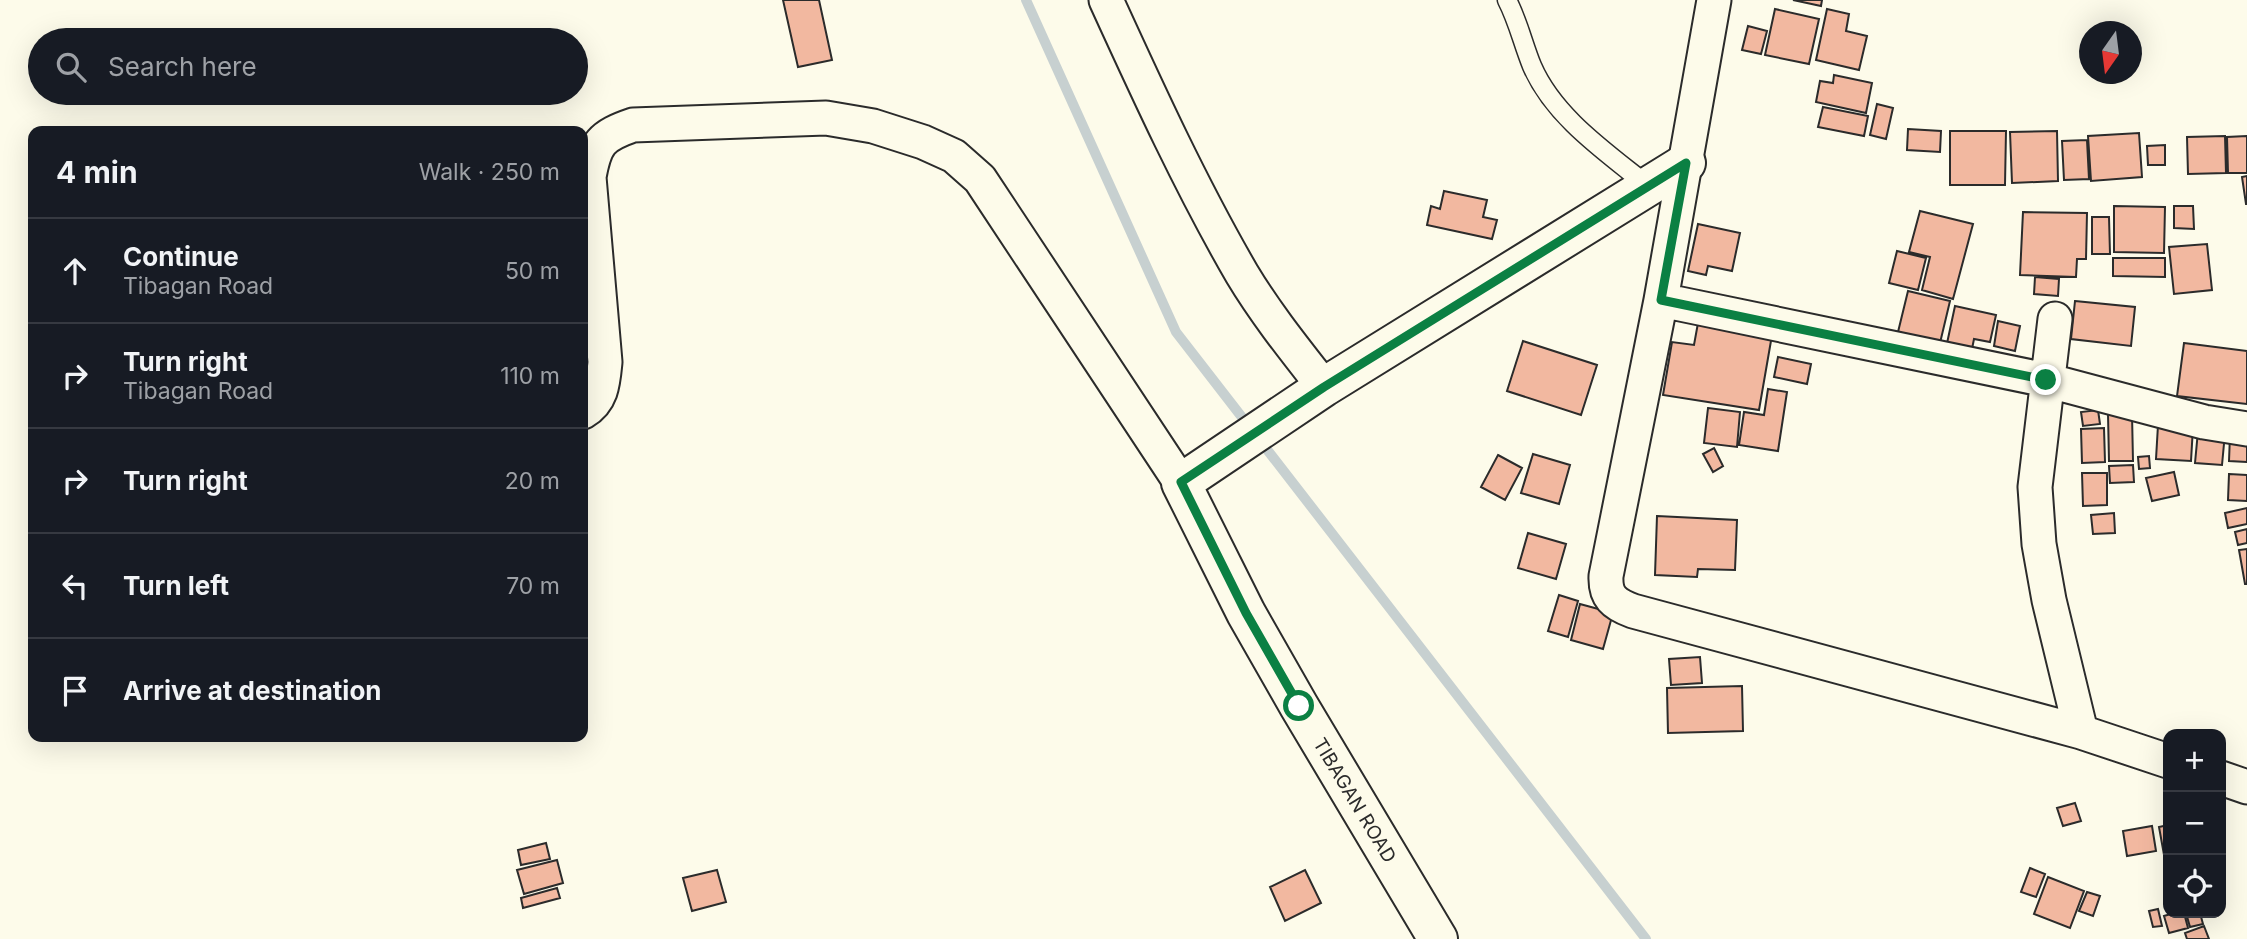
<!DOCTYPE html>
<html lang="en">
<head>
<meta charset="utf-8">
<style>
  :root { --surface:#171b24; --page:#242831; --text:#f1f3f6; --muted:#9ea1a6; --line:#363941 }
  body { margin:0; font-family:Inter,sans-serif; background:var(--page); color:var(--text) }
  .controls { position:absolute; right:21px; bottom:21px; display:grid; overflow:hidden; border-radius:14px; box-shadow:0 7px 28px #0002 }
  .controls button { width:63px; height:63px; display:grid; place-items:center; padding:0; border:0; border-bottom:2px solid var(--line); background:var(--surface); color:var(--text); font:35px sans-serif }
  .compass { position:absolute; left:2079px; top:21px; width:63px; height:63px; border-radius:50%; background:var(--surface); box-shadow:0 7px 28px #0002; rotate:194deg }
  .stop { position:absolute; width:21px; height:21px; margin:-16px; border:5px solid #0b8043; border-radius:50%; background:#fff }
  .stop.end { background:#0b8043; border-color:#fff; box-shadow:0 2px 7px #0008 }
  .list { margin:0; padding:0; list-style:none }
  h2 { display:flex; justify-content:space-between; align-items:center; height:91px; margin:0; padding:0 28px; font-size:30px }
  h2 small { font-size:23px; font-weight:400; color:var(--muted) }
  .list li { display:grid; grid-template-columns:46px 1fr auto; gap:21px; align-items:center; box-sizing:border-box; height:105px; padding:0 28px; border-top:2px solid var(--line) }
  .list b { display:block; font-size:26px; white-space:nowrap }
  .list p { margin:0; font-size:23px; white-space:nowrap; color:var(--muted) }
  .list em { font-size:23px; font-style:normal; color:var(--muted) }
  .icon { flex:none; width:38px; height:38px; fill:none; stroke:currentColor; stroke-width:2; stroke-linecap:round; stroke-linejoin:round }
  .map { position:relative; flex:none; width:2247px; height:939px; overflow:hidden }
  .search { position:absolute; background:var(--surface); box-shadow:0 7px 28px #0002; left:28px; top:28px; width:560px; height:77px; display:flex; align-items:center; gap:18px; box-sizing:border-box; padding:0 24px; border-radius:38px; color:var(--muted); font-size:26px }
  .panel { position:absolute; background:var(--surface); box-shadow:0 7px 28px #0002; left:28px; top:126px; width:560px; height:616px; border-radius:14px }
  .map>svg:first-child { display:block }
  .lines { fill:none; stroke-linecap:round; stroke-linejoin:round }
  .stream { stroke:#c7d0d0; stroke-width:10 }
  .building { fill:#f2b8a0; stroke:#2b2b2b; stroke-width:2 }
  .service-casing { stroke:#2b2b2b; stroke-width:21 }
  .minor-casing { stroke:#2b2b2b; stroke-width:37 }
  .tertiary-casing { stroke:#2b2b2b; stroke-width:42 }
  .service { stroke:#fdfbea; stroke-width:18 }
  .minor { stroke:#fdfbea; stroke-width:33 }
  .tertiary { stroke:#fdfbea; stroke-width:38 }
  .route { stroke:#0b8043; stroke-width:9 }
  .labels { text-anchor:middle; stroke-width:5; stroke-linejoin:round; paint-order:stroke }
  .street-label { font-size:19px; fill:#2b2b2b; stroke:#fdfbea }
</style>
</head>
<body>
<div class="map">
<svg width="2247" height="939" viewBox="0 0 2247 939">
  <rect width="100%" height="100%" fill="#fdfbea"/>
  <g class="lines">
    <!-- stream -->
    <path class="stream" d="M1026,0L1176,332L1646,939"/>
  </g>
  <!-- building -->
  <path class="building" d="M783,0H819L832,60L798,67Z
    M1793,0H1822L1821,6Z
    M1775,9L1819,19L1809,64L1765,55Z
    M1827,9L1849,14L1846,31L1867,36L1859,70L1816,60Z
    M1748,26L1767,31L1761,54L1742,50Z
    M1834,75L1872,83L1866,113L1816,102L1820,81L1833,83Z
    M1877,104L1893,108L1886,139L1870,135Z
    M1823,107L1868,116L1864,136L1818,127Z
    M1908,129L1941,131L1940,152L1907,150Z
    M1950,131H2006L2005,185H1950Z
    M2057,131L2058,181L2012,183L2010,132Z
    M2139,133L2142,177L2091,181L2088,136Z
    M2225,136L2226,173L2188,174L2187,137Z
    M2247,136V173H2228L2227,137Z
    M2087,140L2089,179L2064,180L2062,141Z
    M2165,145V165H2148L2147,146Z
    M2247,176V204H2246L2242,177Z
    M1444,191L1487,200L1483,217L1497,220L1492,239L1427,225L1431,206L1440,209Z
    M2114,206L2165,207L2164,253L2114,252Z
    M2174,206H2193L2194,229L2174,228Z
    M1920,211L1973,224L1953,299L1922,290L1930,257L1909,252Z
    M2023,212L2087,213L2086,259H2077L2076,277L2020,275Z
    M2092,217H2109L2110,254H2092Z
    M1698,224L1740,233L1732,271L1708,266L1706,275L1688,271Z
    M2207,244L2212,290L2174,294L2169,247Z
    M1897,251L1926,258L1918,290L1889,283Z
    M2113,258H2165V277L2113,276Z
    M2035,277L2059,279L2058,296L2034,294Z
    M1908,291L1950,301L1940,343L1898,332Z
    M2075,301L2135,307L2131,346L2071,339Z
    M1955,306L1996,315L1990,342L1974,339L1971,354L1946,348Z
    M1998,321L2020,326L2015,351L1994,346Z
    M1698,323L1772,335L1759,410L1663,395L1672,342L1694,345Z
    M1523,341L1597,365L1581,415L1507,391Z
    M2184,343L2247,351V404L2177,396Z
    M1778,357L1811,364L1807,384L1774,377Z
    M1768,389L1787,392L1778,451L1739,445L1744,412L1764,415Z
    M1708,408L1740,412L1737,447L1704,443Z
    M2098,410L2100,424L2083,426L2081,412Z
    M2108,414H2132L2133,461H2109Z
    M2158,425L2193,427L2191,461L2156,459Z
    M2104,428L2105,462L2082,463L2081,429Z
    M2198,431L2225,433L2222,465L2195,463Z
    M2230,435L2247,436V462L2229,461Z
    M1714,448L1723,466L1713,472L1703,454Z
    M1533,454L1570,465L1559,504L1521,493Z
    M1498,455L1522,468L1505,500L1481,487Z
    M2149,456L2150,468L2139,469L2138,457Z
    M2133,465L2134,482L2110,483L2109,466Z
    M2174,472L2179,495L2152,501L2146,478Z
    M2082,473H2107V505L2083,506Z
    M2229,474L2247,475V501L2228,500Z
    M2247,508V524L2228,528L2225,513Z
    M2114,513L2115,533L2093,534L2091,515Z
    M1657,516L1737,520L1735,570L1698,569L1697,577L1655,575Z
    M2247,529V543L2238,545L2235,532Z
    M1528,533L1566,544L1556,579L1518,568Z
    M2247,549V584H2245L2239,550Z
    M1559,595L1578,601L1568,637L1548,631Z
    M1580,604L1613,613L1603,649L1571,640Z
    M1700,657L1702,683L1671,685L1669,659Z
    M1742,686L1743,731L1668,733L1667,688Z
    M2075,803L2081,821L2063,826L2057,808Z
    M2168,825V877L2159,827Z
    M2152,826L2156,851L2127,856L2123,831Z
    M546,843L550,859L521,865L518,850Z
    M557,860L563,883L524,894L517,870Z
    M2030,868L2045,874L2036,897L2021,892Z
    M717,870L726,902L692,911L683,878Z
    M1305,870L1321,903L1285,921L1270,887Z
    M2048,877L2084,891L2070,928L2034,914Z
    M557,888L560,898L523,908L521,898Z
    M2087,892L2100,896L2093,916L2079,911Z
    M2158,909L2162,926L2153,927L2149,911Z
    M2174,913H2184L2188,928L2169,933L2164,916Z
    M2186,913H2200L2203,924L2190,927Z
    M2204,926L2209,939H2187L2185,933Z"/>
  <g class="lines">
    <!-- service casing -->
    <g class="service-casing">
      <path id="service" d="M1507,0C1518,21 1523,44 1532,66C1554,117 1606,152 1648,186"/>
    </g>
    <!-- minor casing -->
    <g class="minor-casing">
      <path id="minor" d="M1106,0C1148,92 1191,186 1242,274C1266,314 1295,350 1324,387
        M1714,0L1661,300L1606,576C1605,597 1614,604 1633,611L2081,732L2168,761
        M1661,300L2046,380L2204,422L2247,429
        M2055,319L2035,487L2039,544L2049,600L2081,732
        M583,412C602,401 603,383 605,362L589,177C595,143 601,136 633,125L826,118L873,126L923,142L954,156L980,179L1181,483
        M2221,778L2247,787"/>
    </g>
    <!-- tertiary casing -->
    <g class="tertiary-casing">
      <path id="tertiary" d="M1438,939L1299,706L1246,613L1181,483L1324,387L1686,163"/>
    </g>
    <!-- service -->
    <use href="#service" class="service"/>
    <!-- minor -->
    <use href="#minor" class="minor"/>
    <!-- tertiary -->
    <use href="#tertiary" class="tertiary"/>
  </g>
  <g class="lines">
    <!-- route -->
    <path class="route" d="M1299,706L1246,613L1181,482L1324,387L1686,163L1661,300L2046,380"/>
  </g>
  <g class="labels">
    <!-- street labels -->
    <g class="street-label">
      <text transform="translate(1355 800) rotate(59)" y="7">TIBAGAN ROAD</text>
    </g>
  </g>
</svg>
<div class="controls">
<button>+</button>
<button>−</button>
<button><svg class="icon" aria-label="locate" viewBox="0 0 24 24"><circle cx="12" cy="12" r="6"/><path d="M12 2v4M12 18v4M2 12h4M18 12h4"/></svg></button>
</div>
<svg class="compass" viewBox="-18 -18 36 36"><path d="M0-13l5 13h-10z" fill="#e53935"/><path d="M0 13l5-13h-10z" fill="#9ea1a6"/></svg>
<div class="stop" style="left:1299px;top:706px"></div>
<div class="stop end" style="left:2046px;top:380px"></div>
<div class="search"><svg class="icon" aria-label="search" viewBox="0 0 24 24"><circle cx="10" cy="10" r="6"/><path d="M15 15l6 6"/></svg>Search here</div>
<section class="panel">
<h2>4 min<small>Walk · 250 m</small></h2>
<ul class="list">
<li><svg class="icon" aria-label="ahead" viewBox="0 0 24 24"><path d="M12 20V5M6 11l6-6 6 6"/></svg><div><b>Continue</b><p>Tibagan Road</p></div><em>50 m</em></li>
<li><svg class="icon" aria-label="right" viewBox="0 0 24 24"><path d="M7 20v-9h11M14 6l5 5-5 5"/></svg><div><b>Turn right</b><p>Tibagan Road</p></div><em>110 m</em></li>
<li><svg class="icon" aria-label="right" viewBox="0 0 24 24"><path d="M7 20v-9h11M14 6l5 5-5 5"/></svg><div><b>Turn right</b></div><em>20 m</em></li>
<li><svg class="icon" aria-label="left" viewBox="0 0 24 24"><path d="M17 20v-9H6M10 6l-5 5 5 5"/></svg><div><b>Turn left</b></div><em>70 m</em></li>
<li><svg class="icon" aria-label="arrive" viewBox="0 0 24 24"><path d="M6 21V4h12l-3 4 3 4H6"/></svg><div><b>Arrive at destination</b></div></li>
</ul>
</section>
</div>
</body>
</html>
